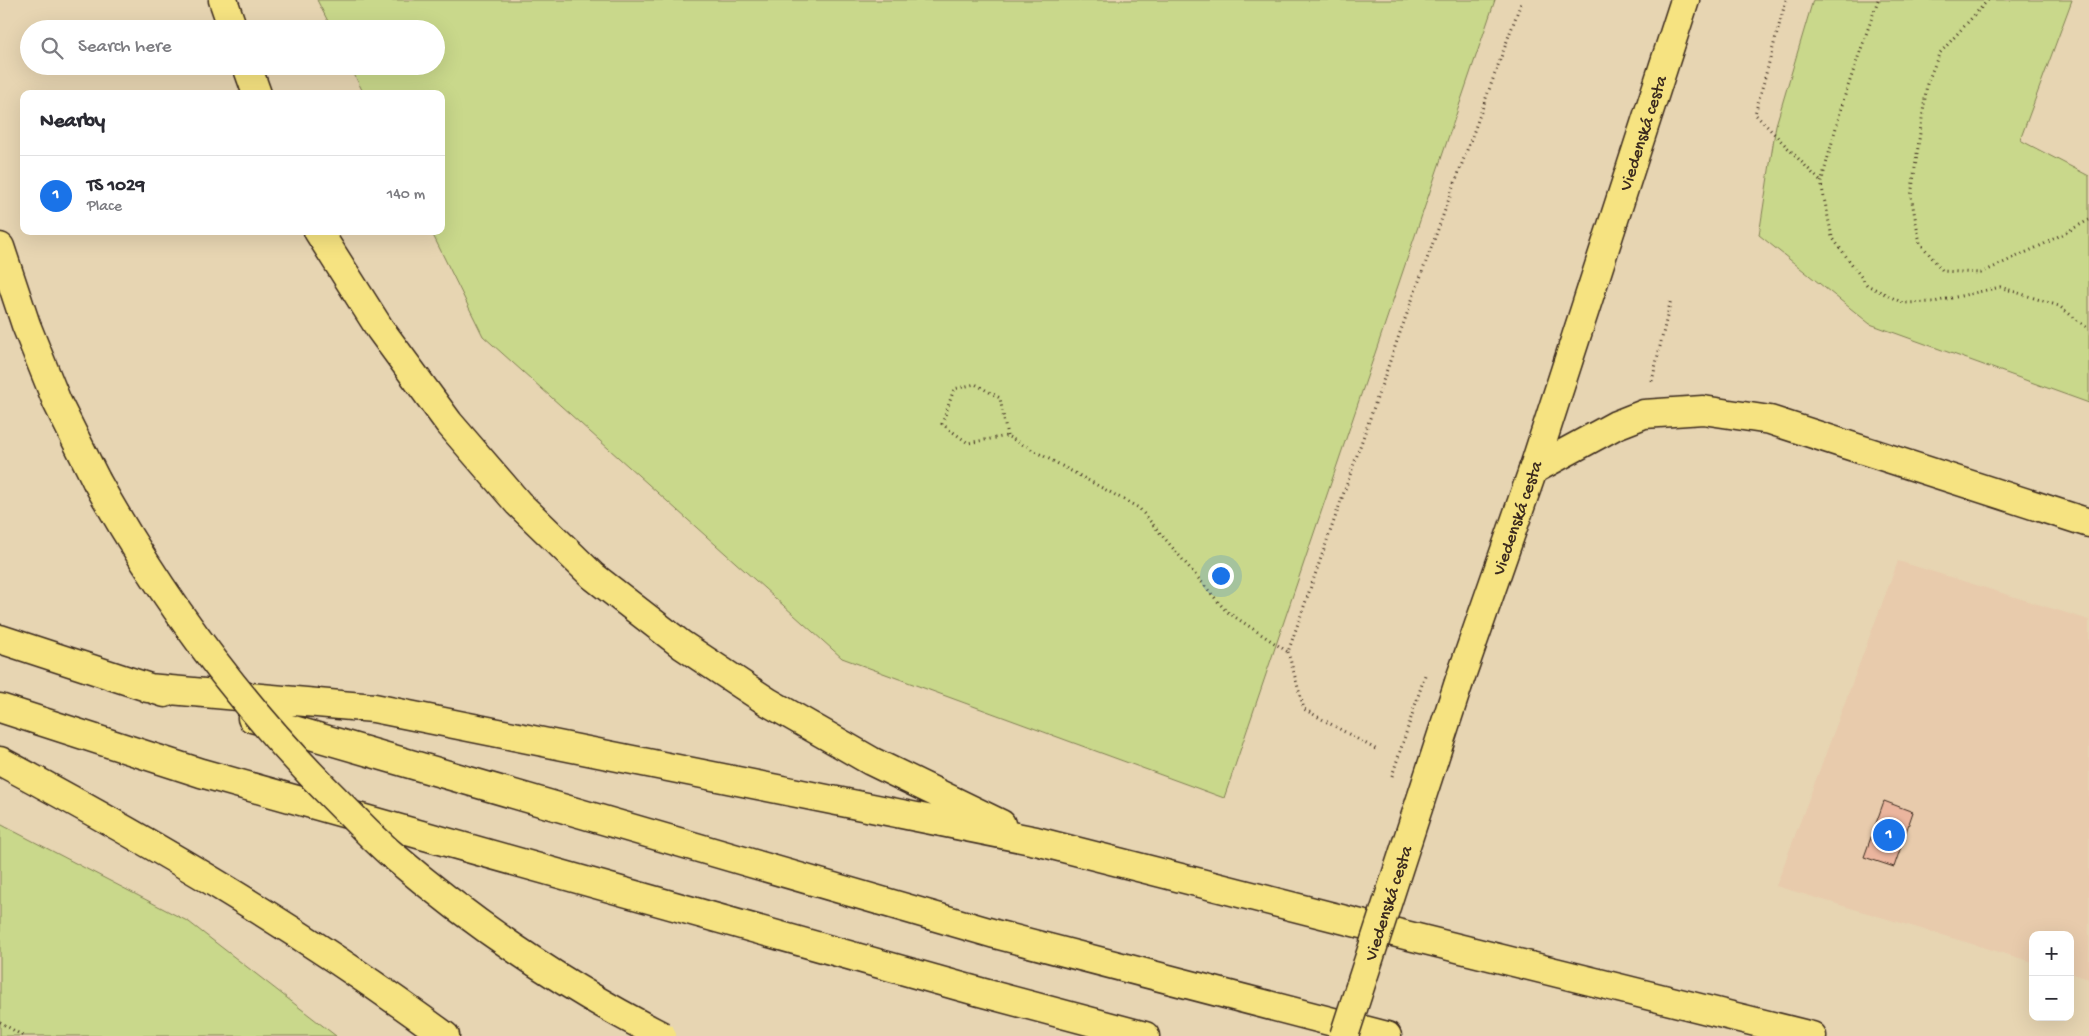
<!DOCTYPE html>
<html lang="en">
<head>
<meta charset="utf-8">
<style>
  :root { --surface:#fff; --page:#f7f7f7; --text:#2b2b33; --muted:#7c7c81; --line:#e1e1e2; --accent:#1a73e8 }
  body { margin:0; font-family:"Gochi Hand",sans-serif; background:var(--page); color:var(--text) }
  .controls { position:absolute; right:15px; bottom:15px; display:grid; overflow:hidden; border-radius:10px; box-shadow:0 5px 20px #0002 }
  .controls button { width:45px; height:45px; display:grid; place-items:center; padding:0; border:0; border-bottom:1px solid var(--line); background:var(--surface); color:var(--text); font:25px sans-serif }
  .you { position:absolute; left:1220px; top:575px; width:18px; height:18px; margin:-12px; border:4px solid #fff; border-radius:50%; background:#1a73e8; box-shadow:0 0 0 8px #1a73e833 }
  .badge { display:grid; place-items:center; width:32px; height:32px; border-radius:50%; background:var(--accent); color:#fff; font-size:16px; font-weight:700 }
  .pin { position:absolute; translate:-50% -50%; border:2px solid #fff; box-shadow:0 1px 5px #0006 }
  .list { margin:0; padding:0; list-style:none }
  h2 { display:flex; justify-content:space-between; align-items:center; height:65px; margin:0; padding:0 20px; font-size:21px }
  h2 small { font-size:16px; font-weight:400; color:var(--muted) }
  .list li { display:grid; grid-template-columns:32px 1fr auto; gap:15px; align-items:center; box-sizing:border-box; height:80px; padding:0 20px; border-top:1px solid var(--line) }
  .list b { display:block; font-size:19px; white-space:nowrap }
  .list p { margin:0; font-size:16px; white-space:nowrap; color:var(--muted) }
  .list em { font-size:16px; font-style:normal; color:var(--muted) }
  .icon { flex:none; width:28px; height:28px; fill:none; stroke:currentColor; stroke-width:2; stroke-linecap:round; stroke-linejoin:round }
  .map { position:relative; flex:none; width:2089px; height:1036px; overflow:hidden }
  .search { position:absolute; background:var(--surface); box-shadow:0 5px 20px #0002; left:20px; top:20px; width:425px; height:55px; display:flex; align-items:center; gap:12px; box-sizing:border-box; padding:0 18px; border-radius:28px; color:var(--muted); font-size:19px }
  .panel { position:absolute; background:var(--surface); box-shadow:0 5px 20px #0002; left:20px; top:90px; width:425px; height:145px; border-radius:10px }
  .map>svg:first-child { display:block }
  .built { fill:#e8cbac }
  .green { fill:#c9d88b; stroke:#828154 }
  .building { fill:#ebb59e; stroke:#3b2a1e }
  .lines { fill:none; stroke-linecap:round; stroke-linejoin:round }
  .primary-casing { stroke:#3b2a1e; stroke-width:31 }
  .highway-casing { stroke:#3b2a1e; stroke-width:31 }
  .path { stroke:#3b2a1e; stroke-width:3; stroke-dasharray:1 4; stroke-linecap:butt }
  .primary { stroke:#f6e381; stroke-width:28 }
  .highway { stroke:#f6e381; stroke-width:28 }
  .primary-bridge-casing { stroke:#3b2a1e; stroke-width:31; stroke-linecap:butt }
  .highway-bridge-casing { stroke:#3b2a1e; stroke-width:31; stroke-linecap:butt }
  .path-bridge { stroke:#3b2a1e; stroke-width:3; stroke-dasharray:1 4; stroke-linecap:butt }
  .primary-bridge { stroke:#f6e381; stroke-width:28 }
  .highway-bridge { stroke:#f6e381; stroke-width:28 }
  .labels { text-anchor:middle; stroke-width:5; stroke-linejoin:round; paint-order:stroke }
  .street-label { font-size:18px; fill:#3b2a1e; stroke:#e7d5b2 }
</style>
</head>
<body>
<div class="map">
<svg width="2089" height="1036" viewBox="0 0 2089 1036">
  <rect width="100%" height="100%" fill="#e7d5b2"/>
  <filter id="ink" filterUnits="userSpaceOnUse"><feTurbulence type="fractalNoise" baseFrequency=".02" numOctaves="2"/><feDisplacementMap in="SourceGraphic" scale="10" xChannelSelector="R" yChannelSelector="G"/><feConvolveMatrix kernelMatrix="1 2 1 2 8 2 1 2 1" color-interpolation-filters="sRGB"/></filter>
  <g filter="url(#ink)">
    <!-- built -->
    <path class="built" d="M1898,561L2089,620V979L2070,973V935H2033V962L1776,886Z"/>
    <!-- green -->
    <path class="green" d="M317,0H1495L1224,798L842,658L483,336L431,231H441V94H364L350,66H436V29H332Z
      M1813,0H2072L2020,140L2089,176V403L1870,324L1759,235L1776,125Z
      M0,824L189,922L336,1036H0Z"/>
    <!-- building -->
    <path class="building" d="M1884,801L1913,812L1894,867L1864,857Z"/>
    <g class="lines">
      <!-- primary casing -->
      <g class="primary-casing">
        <g id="primary">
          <path id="s1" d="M1459,682L1533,470L1685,0"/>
        </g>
      </g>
      <!-- highway casing -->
      <g class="highway-casing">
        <path id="highway" d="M223,0L233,29
          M247,66L257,94
          M318,231L380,329L449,423L518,503L593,576L682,645L768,702L871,761L1001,824
          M0,247L26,325L57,402L96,480
          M1533,470L1616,425L1644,414L1703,410L1770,420L2089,523
          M0,639L165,693
          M148,688L374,708L1036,841L1361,924L1812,1036
          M0,708L201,773L980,992L1145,1036
          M252,718L995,934L1387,1036
          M0,761C153,843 305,932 445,1036"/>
      </g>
      <!-- path -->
      <path class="path" d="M1786,0L1755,114L1821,182
        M1878,0L1844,98L1821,183L1832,237L1867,285L1903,303L1934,302L2000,287L2059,306L2089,329
        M1988,0L1939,54L1927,84L1911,196L1920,243L1943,271L1981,273L2044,244L2089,220
        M1652,381L1671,299
        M1007,436L1000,398L975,384L954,389L942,424L968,443L1007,436L1139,508L1226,611L1288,652L1397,341L1522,0
        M1288,652L1304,709L1377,750
        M0,1022L23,1036"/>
      <!-- primary -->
      <use href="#primary" class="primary"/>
      <!-- highway -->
      <use href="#highway" class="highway"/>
      <!-- primary-bridge casing -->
      <g class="primary-bridge-casing">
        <g id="primary-bridge">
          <path id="s2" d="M1344,1036L1459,682"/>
        </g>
      </g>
      <!-- highway-bridge casing -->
      <g class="highway-bridge-casing">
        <path id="highway-bridge" d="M96,480C163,601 245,711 344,808C359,823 374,839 390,853C473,924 564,986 662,1036"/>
      </g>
      <!-- path-bridge -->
      <path class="path-bridge" d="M1392,776L1426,672"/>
      <!-- primary-bridge -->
      <use href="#primary-bridge" class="primary-bridge"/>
      <!-- highway-bridge -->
      <use href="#highway-bridge" class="highway-bridge"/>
    </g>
  </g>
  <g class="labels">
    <!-- street labels -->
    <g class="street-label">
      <text dy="6" stroke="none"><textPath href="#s1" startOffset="579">Viedenská cesta</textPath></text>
      <text dy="6" stroke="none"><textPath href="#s1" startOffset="174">Viedenská cesta</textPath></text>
      <text dy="6" stroke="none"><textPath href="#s2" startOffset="140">Viedenská cesta</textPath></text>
    </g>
  </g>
</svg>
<div class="controls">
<button>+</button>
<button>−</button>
</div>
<div class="you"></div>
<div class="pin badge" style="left:1889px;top:835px">1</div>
<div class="search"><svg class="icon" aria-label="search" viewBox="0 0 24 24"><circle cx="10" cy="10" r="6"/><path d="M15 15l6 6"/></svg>Search here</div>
<section class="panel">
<h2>Nearby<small></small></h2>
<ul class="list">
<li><span class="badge">1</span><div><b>TS 1029</b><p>Place</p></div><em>140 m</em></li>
</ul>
</section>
</div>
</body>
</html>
